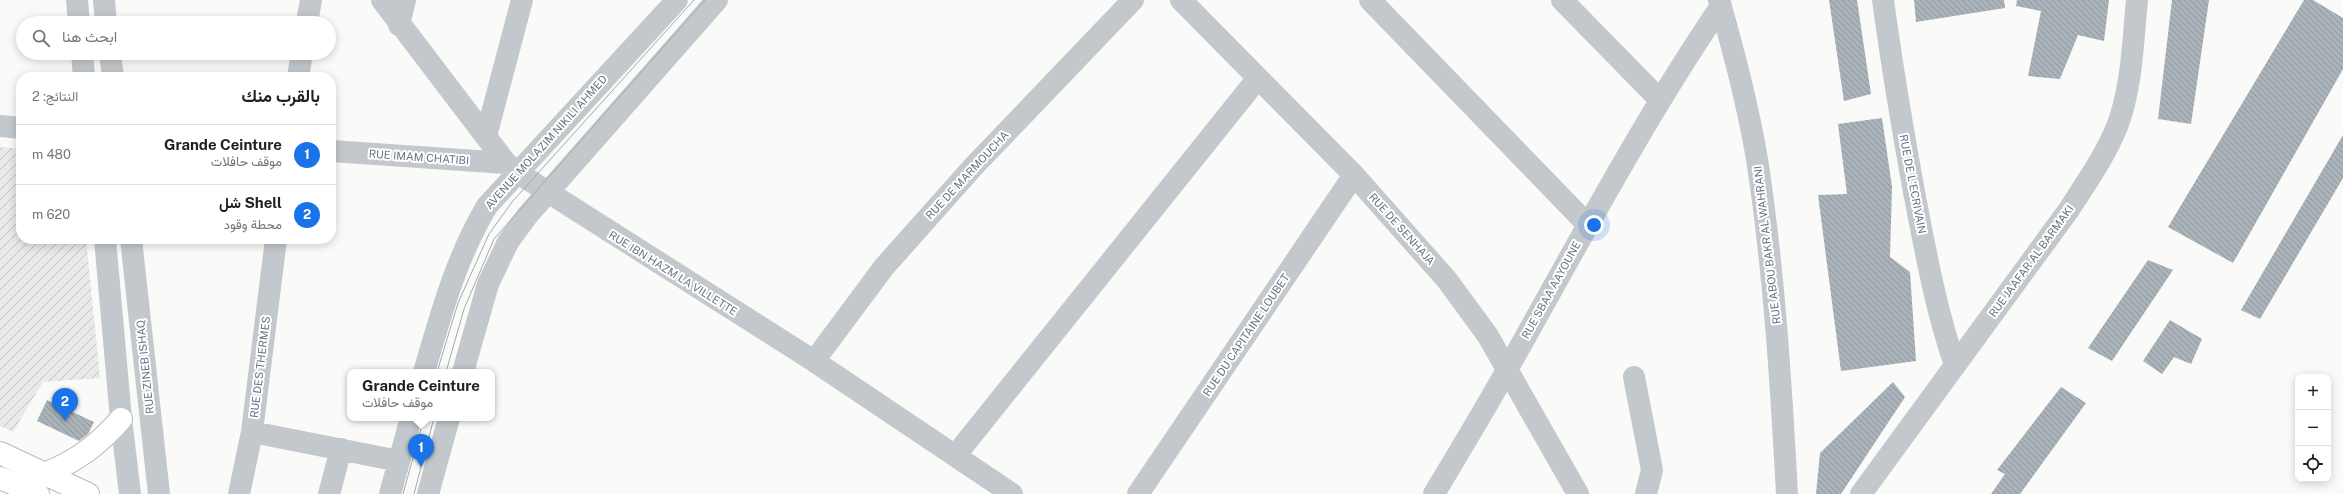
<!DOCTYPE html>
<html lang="ar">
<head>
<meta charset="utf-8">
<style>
  :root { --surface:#fff; --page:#f6f6f6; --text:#202124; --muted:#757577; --line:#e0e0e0; --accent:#1a73e8 }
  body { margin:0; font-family:"Public Sans",Vazirmatn,sans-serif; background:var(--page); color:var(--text); direction:rtl }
  .controls { position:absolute; right:12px; bottom:12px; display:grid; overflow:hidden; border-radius:8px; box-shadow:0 2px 10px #0003 }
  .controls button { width:36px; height:36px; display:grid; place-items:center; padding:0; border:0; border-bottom:1px solid var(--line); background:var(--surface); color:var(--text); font:20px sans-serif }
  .you { position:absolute; left:1594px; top:225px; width:14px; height:14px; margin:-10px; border:3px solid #fff; border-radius:50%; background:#1a73e8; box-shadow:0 0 0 6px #1a73e833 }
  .badge { display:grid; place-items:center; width:26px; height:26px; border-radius:50%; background:var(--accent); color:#fff; font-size:13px; font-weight:700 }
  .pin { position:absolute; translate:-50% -33px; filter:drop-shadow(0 1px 2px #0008) }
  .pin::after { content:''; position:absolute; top:21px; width:14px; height:12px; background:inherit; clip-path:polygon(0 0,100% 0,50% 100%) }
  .popup { position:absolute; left:347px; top:369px; width:148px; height:52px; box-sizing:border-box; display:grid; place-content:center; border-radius:8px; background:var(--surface); filter:drop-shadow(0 1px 3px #0005); font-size:13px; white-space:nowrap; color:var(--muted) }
  .popup b { font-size:15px; color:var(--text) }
  .popup::after { content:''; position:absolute; left:50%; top:100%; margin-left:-8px; border:8px solid transparent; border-top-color:var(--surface) }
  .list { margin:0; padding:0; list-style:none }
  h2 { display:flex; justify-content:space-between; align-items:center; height:52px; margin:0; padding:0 16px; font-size:17px }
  h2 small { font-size:13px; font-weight:400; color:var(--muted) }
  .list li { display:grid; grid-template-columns:26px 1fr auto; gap:12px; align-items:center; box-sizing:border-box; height:60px; padding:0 16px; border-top:1px solid var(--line) }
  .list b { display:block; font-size:15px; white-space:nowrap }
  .list p { margin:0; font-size:13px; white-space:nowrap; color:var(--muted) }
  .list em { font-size:13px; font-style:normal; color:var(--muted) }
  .icon { flex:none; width:22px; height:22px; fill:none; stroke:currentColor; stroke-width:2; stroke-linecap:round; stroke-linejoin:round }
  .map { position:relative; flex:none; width:2343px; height:494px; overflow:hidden; direction:ltr }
  .search { position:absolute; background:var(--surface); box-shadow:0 2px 10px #0003; left:16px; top:16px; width:320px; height:44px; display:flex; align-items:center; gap:10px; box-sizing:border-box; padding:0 14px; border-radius:22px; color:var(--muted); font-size:15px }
  .panel { position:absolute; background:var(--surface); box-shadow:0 2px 10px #0003; left:16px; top:72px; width:320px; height:172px; border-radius:16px; direction:rtl }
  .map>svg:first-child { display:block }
  .industrial { fill:url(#industrial-furrows) }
  .building { fill:url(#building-back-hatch) }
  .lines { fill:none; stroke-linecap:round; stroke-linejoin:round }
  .major-casing { stroke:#b5babe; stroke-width:24 }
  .minor { stroke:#c3c8cc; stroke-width:22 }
  .major { stroke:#fff; stroke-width:22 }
  .tram { stroke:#a2aab0; stroke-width:1 }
  .labels { text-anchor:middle; stroke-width:4; stroke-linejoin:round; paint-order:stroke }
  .street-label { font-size:11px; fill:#657683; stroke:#fff }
</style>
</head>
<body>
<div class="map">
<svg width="2343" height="494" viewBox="0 0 2343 494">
  <defs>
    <pattern id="industrial-furrows" width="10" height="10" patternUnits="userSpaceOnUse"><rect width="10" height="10" fill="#e8e9e9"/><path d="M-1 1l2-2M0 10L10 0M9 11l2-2" fill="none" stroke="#c0c1c2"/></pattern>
    <pattern id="building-back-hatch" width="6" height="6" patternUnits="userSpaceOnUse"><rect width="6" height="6" fill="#aab3b9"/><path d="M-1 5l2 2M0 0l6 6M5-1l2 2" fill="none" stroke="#8e969c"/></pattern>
  </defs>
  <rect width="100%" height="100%" fill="#fafaf8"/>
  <!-- industrial -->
  <path class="industrial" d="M0,147L21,149V239H86L100,378L43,382L13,432L0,426Z"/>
  <!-- building -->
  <path class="building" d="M1829,0H1857L1871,94L1844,101Z
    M1914,0H2004L2005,8L1916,22Z
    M2017,0H2109L2104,41L2078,35L2060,79L2028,76L2041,11L2016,6Z
    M2172,0H2209L2191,124L2158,119Z
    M2304,0H2313L2343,18V69L2233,263L2168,227Z
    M1882,118L1892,187L1890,257L1910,272L1916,361L1841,371L1818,195L1847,194L1838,124Z
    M2343,135V178L2260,319L2241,310Z
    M2148,260L2173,270L2112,361L2088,348Z
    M2170,320L2202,339L2191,364L2174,357L2162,374L2143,361Z
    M1893,382L1905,397L1841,494H1816L1820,453Z
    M2061,387L2086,403L2020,494H1991L2005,474L1997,470Z
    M47,400L94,422L88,434L79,441L37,421Z"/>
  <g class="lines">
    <!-- major casing -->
    <g class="major-casing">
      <path id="major" d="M0,453L88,494
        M47,473C78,460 98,445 121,419
        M0,478L38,494"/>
    </g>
    <!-- minor -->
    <path class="minor" d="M77,0L79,23
      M104,0L106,23
      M382,0L506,163L518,173L814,361L1012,494
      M1181,0L1354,175L1447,280L1488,336L1578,494
      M1370,0L1587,224
      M1562,0L1660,100
      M1719,0C1734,52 1748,106 1757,159C1774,270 1781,382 1787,494
      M1883,0C1892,66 1903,132 1915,197C1926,254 1936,310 1955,365
      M307,23L311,0
      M399,25L405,0
      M82,53L84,77
      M110,53L113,77
      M298,77L302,53
      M0,126L21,128
      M486,136L522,0
      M331,151L506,163
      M105,239L121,419L130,494
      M131,239L159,494
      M814,361L884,267L973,167L1133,0
      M424,372C441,314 456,258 487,206L677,0
      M463,372L488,284L508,242L527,216L717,0
      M1634,377L1652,470L1646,494
      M252,432L399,461
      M955,456L1258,78
      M239,494L252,432L276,239
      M329,494L341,449
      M390,494L411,418
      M428,494L449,418
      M1138,494L1354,175
      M1434,494C1459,452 1484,411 1508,368C1577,246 1642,122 1721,6
      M1861,494L2068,211C2086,183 2106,155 2118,124C2132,86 2133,40 2137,0"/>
    <!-- major -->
    <use href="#major" class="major"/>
    <!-- tram -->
    <path class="tram" d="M437,372L458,303L489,234L512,202L694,0
      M446,372L464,309L494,239L705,0
      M403,494L424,418
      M414,494L434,418"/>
  </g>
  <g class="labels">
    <!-- street labels -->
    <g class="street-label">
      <text transform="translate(546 142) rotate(-48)" y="4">AVENUE MOLAZIM NIKILI AHMED</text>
      <text transform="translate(419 157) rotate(4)" y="4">RUE IMAM CHATIBI</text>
      <text transform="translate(967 175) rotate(-47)" y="4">RUE DE MARMOUCHA</text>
      <text transform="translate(1913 184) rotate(79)" y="4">RUE DE L'ECRIVAIN</text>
      <text transform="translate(1402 229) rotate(48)" y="4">RUE DE SENHAJA</text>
      <text transform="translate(1767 245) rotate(-97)" y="4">RUE ABOU BAKR AL WAHRANI</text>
      <text transform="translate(2031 261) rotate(-54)" y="4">RUE JAAFAR AL BARMAKI</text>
      <text transform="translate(673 273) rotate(32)" y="4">RUE IBN HAZM LA VILLETTE</text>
      <text transform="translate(1551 290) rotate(-61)" y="4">RUE SBAA AAYOUNE</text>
      <text transform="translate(1246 335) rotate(-56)" y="4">RUE DU CAPITAINE LOUBET</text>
      <text transform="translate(145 367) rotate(-96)" y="4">RUE ZINEB ISHAQ</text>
      <text transform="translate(260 367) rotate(-83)" y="4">RUE DES THERMES</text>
    </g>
  </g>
</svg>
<div class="controls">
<button>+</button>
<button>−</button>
<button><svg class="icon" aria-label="locate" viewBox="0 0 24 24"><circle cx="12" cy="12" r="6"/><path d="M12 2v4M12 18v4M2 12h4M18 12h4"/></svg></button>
</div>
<div class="you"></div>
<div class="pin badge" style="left:421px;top:467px">1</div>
<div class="popup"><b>Grande Ceinture</b>موقف حافلات</div>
<div class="pin badge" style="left:65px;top:421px">2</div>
<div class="search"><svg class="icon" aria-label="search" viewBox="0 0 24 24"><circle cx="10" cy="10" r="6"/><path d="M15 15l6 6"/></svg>ابحث هنا</div>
<section class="panel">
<h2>بالقرب منك<small>النتائج: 2</small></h2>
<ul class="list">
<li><span class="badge">1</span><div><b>Grande Ceinture</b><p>موقف حافلات</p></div><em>480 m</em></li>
<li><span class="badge">2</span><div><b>Shell شل</b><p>محطة وقود</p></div><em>620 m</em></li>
</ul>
</section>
</div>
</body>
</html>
